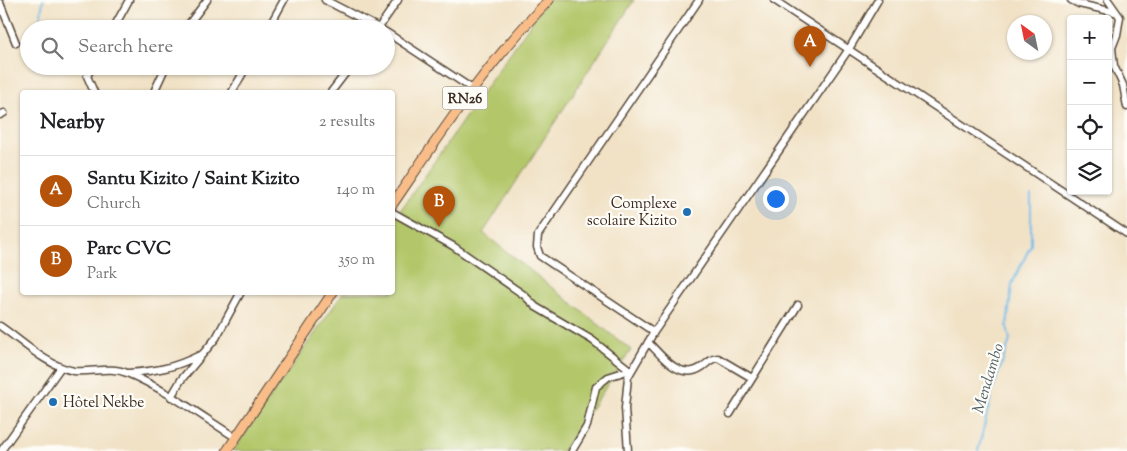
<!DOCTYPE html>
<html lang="en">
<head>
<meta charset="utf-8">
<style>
  :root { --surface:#fff; --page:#f6f6f6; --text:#202124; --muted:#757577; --line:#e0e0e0; --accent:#b45309 }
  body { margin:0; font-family:"Sorts Mill Goudy",serif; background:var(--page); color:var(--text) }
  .controls { position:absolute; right:15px; top:15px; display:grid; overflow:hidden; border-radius:5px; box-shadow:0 1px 4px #0004 }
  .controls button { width:45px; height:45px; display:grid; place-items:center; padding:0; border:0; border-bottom:1px solid var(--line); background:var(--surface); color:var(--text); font:25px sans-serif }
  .compass { position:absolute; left:1007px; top:15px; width:45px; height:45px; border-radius:50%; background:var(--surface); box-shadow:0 1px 4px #0004; rotate:327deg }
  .you { position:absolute; left:775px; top:198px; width:18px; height:18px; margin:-12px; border:4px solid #fff; border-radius:50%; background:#1a73e8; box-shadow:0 0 0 8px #1a73e833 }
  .badge { display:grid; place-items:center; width:32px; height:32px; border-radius:50%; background:var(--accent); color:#fff; font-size:16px; font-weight:700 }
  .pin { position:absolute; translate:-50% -41px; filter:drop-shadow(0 1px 2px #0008) }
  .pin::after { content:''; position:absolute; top:26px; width:18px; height:15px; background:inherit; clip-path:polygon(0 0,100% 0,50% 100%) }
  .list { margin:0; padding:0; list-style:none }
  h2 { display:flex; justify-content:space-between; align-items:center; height:65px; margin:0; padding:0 20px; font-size:21px }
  h2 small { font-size:16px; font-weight:400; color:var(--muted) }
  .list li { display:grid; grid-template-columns:32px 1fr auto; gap:15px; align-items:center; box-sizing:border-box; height:70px; padding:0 20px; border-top:1px solid var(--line) }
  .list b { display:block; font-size:19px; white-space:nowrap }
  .list p { margin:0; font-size:16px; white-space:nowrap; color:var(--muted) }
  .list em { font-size:16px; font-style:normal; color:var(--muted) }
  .icon { flex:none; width:28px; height:28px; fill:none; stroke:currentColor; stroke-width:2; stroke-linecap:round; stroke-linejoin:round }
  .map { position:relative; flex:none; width:1127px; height:451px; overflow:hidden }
  .search { position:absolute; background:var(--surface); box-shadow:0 1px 4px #0004; left:20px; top:20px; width:375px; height:55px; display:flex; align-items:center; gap:12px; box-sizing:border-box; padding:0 18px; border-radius:28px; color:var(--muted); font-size:19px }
  .panel { position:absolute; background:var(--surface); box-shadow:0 1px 4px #0004; left:20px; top:90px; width:375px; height:205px; border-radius:5px }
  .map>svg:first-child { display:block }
  .green { fill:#b3c76b; stroke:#777844 }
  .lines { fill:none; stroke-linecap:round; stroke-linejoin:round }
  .stream { stroke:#71bbea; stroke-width:2 }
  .minor-casing { stroke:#564637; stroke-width:9 }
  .major-casing { stroke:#564637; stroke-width:11 }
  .minor { stroke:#fff; stroke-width:6 }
  .major { stroke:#f8bd89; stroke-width:9 }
  .poi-dot { fill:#1f6fb2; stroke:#fdfcf7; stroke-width:2 }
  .labels { text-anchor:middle; stroke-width:4.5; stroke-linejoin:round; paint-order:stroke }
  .shield { fill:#fdfcf7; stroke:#75695f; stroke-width:1 }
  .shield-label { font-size:14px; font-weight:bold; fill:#3b2a1e }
  .poi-label { font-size:15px; fill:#3b2a1e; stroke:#fdfcf7; text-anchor:end }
  .water-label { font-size:16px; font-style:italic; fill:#4e5d65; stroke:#fdfcf7 }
</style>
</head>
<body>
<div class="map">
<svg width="1127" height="451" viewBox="0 0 1127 451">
  <rect width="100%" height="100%" fill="#fdfcf7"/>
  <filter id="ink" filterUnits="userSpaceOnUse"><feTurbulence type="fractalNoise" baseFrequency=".02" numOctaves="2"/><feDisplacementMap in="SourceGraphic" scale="10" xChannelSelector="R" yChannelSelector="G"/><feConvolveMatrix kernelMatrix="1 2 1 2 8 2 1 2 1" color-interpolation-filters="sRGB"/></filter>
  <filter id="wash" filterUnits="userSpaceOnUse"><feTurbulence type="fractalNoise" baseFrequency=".0096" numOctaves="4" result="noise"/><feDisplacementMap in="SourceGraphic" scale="20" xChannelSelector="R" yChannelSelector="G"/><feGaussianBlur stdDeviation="1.12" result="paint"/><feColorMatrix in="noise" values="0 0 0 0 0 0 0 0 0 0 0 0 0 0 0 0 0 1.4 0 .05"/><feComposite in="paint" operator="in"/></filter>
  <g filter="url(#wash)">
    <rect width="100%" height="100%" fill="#f1e2c6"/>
    <!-- green -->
    <path class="green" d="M547,0H634L483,233L631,350L563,451H233L343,293L392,292L393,221Z"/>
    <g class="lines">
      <!-- stream -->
      <path class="stream" d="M39,28L43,0
        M978,451L993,389L1010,340L1007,326L1012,284L1031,245V196"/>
    </g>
  </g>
  <g filter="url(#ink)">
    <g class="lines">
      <!-- minor casing -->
      <g class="minor-casing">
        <path id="minor" d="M325,0L381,29
          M774,0L1127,234
          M1071,0L1079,4L1114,12
          M1108,0L1120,17L1117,35L1112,48L1114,66L1123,85L1127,107
          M0,3L16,43
          M113,29L129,0
          M185,29L207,0
          M268,29L284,0
          M378,29L398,0
          M386,32L471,88
          M93,66L87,76L94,92
          M154,92L166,66
          M232,92L247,66
          M331,92L351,66
          M0,115L4,113
          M392,212L453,246L524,295L536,307L592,340L630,370L608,377L596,387L587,426L572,451
          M0,326C22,341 47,366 74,371C91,373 110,366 127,373C165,389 200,415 235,437
          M654,332L849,49L878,0
          M648,342C662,356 680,382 702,367C708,363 711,358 718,358L752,378
          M128,373C156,371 174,368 200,355
          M171,397L181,380L216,338L241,292
          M730,414L798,305
          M1,451L61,367
          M628,451L625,408L628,377L654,332L540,256L537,247L538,235L699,0"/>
      </g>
      <!-- major casing -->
      <g class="major-casing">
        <path id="major" d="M392,205C442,132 487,63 549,0
          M227,451L333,292"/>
      </g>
      <!-- minor -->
      <use href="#minor" class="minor"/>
      <!-- major -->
      <use href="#major" class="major"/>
    </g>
  </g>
  <!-- markers -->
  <g class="poi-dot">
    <circle cx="687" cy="212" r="5"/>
    <circle cx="53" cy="402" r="5"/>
  </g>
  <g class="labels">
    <!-- shield labels -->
    <rect class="shield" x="442.5" y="86.5" width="45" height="23" rx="4"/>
    <g class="shield-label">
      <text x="465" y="103">RN26</text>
    </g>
    <!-- poi labels -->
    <g class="poi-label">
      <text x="677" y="208">Complexe<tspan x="677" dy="17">scolaire Kizito</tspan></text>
      <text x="63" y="407" text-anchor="start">Hôtel Nekbe</text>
    </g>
    <!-- water labels -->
    <g class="water-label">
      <text transform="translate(987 378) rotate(-73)" y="6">Mendambo</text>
    </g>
  </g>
</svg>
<div class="controls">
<button>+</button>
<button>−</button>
<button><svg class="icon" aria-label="locate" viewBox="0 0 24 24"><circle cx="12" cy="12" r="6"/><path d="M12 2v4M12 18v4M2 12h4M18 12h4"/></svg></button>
<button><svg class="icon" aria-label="layers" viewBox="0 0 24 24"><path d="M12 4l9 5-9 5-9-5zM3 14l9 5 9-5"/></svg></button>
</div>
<svg class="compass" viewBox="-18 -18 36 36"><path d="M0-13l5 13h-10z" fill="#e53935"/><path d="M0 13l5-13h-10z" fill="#757577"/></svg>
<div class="you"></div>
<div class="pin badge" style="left:810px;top:67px">A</div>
<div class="pin badge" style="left:439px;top:227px">B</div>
<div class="search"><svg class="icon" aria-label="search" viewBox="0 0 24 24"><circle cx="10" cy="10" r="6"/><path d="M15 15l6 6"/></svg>Search here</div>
<section class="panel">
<h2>Nearby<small>2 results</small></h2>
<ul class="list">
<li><span class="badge">A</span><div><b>Santu Kizito / Saint Kizito</b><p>Church</p></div><em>140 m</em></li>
<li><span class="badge">B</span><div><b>Parc CVC</b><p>Park</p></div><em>350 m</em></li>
</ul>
</section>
</div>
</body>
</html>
